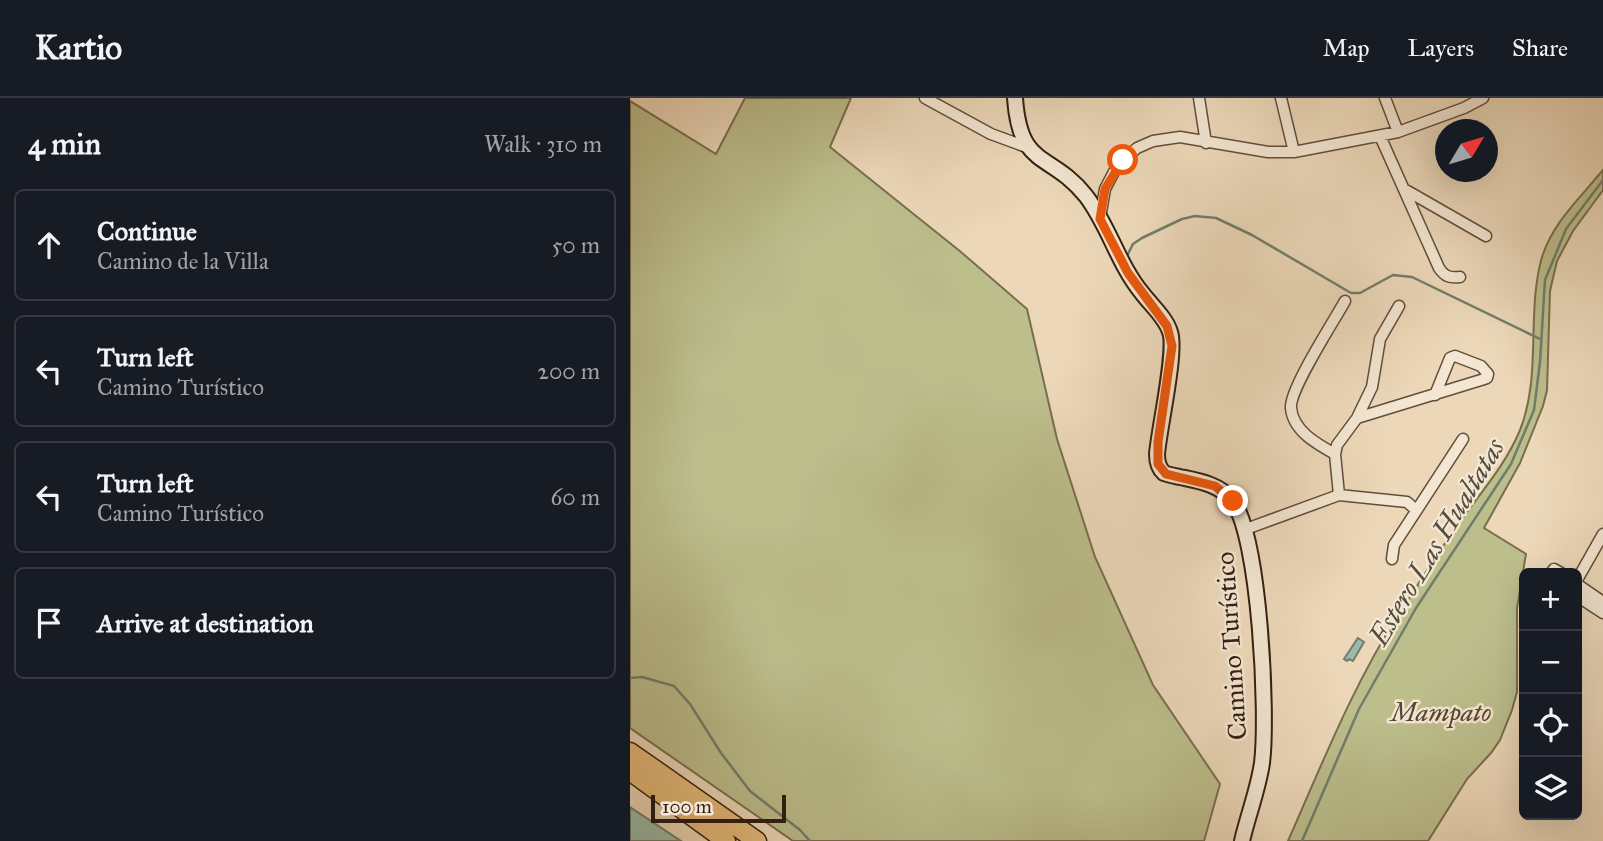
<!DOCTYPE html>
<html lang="en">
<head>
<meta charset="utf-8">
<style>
  :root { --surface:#171b24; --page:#20242c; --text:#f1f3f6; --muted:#9ea1a6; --line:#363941 }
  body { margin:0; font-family:"IM FELL Great Primer",serif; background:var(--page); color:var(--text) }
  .controls { position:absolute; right:21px; bottom:21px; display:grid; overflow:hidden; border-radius:10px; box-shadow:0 7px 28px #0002 }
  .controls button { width:63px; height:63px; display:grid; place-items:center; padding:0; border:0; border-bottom:2px solid var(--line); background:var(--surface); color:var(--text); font:35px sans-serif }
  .compass { position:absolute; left:805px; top:21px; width:63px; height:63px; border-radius:50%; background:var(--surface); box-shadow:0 7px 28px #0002; rotate:52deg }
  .scale { position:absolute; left:21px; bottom:18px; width:135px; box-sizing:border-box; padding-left:7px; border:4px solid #341f10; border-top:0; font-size:19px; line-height:24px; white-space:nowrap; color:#341f10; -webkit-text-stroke:5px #f3e6d2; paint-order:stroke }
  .stop { position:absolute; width:21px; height:21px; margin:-16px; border:5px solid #ea580c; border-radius:50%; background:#fff }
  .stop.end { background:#ea580c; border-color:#fff; box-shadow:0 2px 7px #0008 }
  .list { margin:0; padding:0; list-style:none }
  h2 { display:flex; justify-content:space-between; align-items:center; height:91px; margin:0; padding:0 28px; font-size:30px }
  h2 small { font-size:23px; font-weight:400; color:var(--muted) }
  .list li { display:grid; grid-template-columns:46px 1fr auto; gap:21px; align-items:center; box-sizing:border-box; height:112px; margin:0 14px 14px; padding:0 14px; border:2px solid var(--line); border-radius:10px }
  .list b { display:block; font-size:26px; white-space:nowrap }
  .list p { margin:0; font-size:23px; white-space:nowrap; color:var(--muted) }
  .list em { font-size:23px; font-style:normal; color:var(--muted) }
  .icon { flex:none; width:38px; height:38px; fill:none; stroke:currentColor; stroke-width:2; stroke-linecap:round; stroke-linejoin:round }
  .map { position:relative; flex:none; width:973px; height:743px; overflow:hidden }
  header { display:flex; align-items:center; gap:42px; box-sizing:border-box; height:98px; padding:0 35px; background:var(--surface); border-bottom:2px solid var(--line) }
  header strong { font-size:33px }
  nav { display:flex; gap:38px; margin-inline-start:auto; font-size:24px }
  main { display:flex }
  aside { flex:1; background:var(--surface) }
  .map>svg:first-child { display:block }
  .green { fill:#bcbe8c; stroke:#786e4e; stroke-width:2 }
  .water { fill:#9abbaa; stroke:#717d6c; stroke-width:2 }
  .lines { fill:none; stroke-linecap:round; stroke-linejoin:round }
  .stream { stroke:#717d6c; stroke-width:2.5 }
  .minor-casing { stroke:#624d3a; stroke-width:13 }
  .secondary-casing { stroke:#341f10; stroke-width:18 }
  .motorway-casing { stroke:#341f10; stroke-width:21 }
  .minor { stroke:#f3e6d2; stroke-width:10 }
  .secondary { stroke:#f3e6d2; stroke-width:14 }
  .motorway { stroke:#e6bc7c; stroke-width:18 }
  .route { stroke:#ea580c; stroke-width:9 }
  .labels { text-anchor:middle; stroke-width:5; stroke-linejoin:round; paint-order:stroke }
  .street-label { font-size:26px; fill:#341f10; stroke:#f3e6d2 }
  .park-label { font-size:26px; font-style:italic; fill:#56472f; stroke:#f3e6d2 }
  .water-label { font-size:28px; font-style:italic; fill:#534e3e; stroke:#f3e6d2 }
</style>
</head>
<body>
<header>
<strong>Kartio</strong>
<nav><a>Map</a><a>Layers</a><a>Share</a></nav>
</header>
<main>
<aside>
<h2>4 min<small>Walk · 310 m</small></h2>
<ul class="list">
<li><svg class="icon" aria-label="ahead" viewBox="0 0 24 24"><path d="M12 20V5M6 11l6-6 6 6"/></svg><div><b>Continue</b><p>Camino de la Villa</p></div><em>50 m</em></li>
<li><svg class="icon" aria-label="left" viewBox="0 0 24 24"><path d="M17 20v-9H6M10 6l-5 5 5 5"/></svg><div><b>Turn left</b><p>Camino Turístico</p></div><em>200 m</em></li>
<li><svg class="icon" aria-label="left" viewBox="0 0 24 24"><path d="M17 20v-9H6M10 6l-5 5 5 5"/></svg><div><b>Turn left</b><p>Camino Turístico</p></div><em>60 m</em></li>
<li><svg class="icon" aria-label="arrive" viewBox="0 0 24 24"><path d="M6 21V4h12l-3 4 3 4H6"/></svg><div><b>Arrive at destination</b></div></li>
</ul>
</aside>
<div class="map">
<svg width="973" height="743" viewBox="0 0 973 743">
  <rect width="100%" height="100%" fill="#ecd8b9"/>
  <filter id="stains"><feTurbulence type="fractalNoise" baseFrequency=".00286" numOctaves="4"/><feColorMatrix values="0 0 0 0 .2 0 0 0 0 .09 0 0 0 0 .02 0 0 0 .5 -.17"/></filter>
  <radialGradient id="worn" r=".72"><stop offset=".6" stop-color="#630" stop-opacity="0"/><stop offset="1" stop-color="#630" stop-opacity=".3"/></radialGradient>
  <!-- green -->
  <path class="green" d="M115,0H221L200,49L331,154L397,211L427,341L465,459L523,587L590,686L574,743H163L0,630V3L86,56Z
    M973,72V92L943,133L927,163L920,193L917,292L913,308L890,365L854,430L896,456L887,510V594L882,612L870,642L861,655L837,681L798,743H658C692,666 724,585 770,514C790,484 808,454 829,425C851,394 875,368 890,332C912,277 896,215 912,159C923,124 951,99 973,72Z"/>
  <!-- water -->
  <path class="water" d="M728,540L734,544L723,563L719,561L717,563L714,561Z
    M0,709L51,743H0Z"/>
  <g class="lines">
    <!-- stream -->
    <path class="stream" d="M498,156L503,146L512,140L552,121L565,118L586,120L622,137L721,195H730L763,177L782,179L910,241
      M0,580L12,579L44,588L60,606L91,655L120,693L170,732L180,743
      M672,743L729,611L786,510L881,366L904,312L910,264L915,182L936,131L973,82"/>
    <!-- minor casing -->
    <g class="minor-casing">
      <path id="minor" d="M295,0L361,36L399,50
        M569,0L576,45
        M651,0L664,54
        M755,0L768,34
        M750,38L809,170C815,179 820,180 830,179
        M774,91L856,138
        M470,120L475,91L487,68L507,50L523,43L550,39L638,54H664L768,34L834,10L853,0
        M727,320L851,282L857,280L858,276L851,268L825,258L820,260L805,297
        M705,356C687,346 663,333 661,310C659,292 704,223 715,203
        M709,397L705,356L707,347L727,320L742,289L750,241L769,208
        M616,431L709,397L777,404L786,412
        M762,461L764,447L833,341
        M921,475L924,471L931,475
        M947,482L973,436
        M947,486L973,504
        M947,498L973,515"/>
    </g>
    <!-- secondary casing -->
    <g class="secondary-casing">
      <path id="secondary" d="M385,0C390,72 420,53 456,98C479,128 488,166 512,195C521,207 536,220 540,234C547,252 529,331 527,356C527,363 528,370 534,375C539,377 545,378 550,379C569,383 589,386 602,402C630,438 638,617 632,665C628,692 618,717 612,743"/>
    </g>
    <!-- motorway casing -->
    <g class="motorway-casing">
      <path id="motorway" d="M0,654L127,743
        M0,673L96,743"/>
    </g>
    <!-- minor -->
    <use href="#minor" class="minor"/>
    <!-- secondary -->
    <use href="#secondary" class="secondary"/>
    <!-- motorway -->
    <use href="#motorway" class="motorway"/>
  </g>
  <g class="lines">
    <!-- route -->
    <path class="route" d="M493,62L475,91L470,121L498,175L537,228L542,248L528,344V366L536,376L585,388L603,403"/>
  </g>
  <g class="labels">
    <!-- street labels -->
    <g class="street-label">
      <text transform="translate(601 548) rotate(-94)" y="9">Camino Turístico</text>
    </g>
    <!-- park labels -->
    <g class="park-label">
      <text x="811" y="623">Mampato</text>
    </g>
    <!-- water labels -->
    <g class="water-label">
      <text transform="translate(806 444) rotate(-59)" y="10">Estero Las Hualtatas</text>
    </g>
  </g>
  <rect width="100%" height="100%" filter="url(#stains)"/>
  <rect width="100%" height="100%" fill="url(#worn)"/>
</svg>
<div class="controls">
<button>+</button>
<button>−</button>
<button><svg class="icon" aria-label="locate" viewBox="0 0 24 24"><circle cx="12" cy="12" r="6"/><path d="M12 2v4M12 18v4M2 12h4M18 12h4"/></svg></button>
<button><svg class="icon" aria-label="layers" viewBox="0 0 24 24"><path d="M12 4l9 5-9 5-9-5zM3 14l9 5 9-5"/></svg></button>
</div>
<svg class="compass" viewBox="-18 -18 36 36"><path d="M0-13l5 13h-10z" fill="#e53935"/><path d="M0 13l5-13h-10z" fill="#9ea1a6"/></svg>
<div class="scale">100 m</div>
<div class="stop" style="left:493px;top:62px"></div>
<div class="stop end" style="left:603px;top:403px"></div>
</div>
</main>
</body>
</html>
